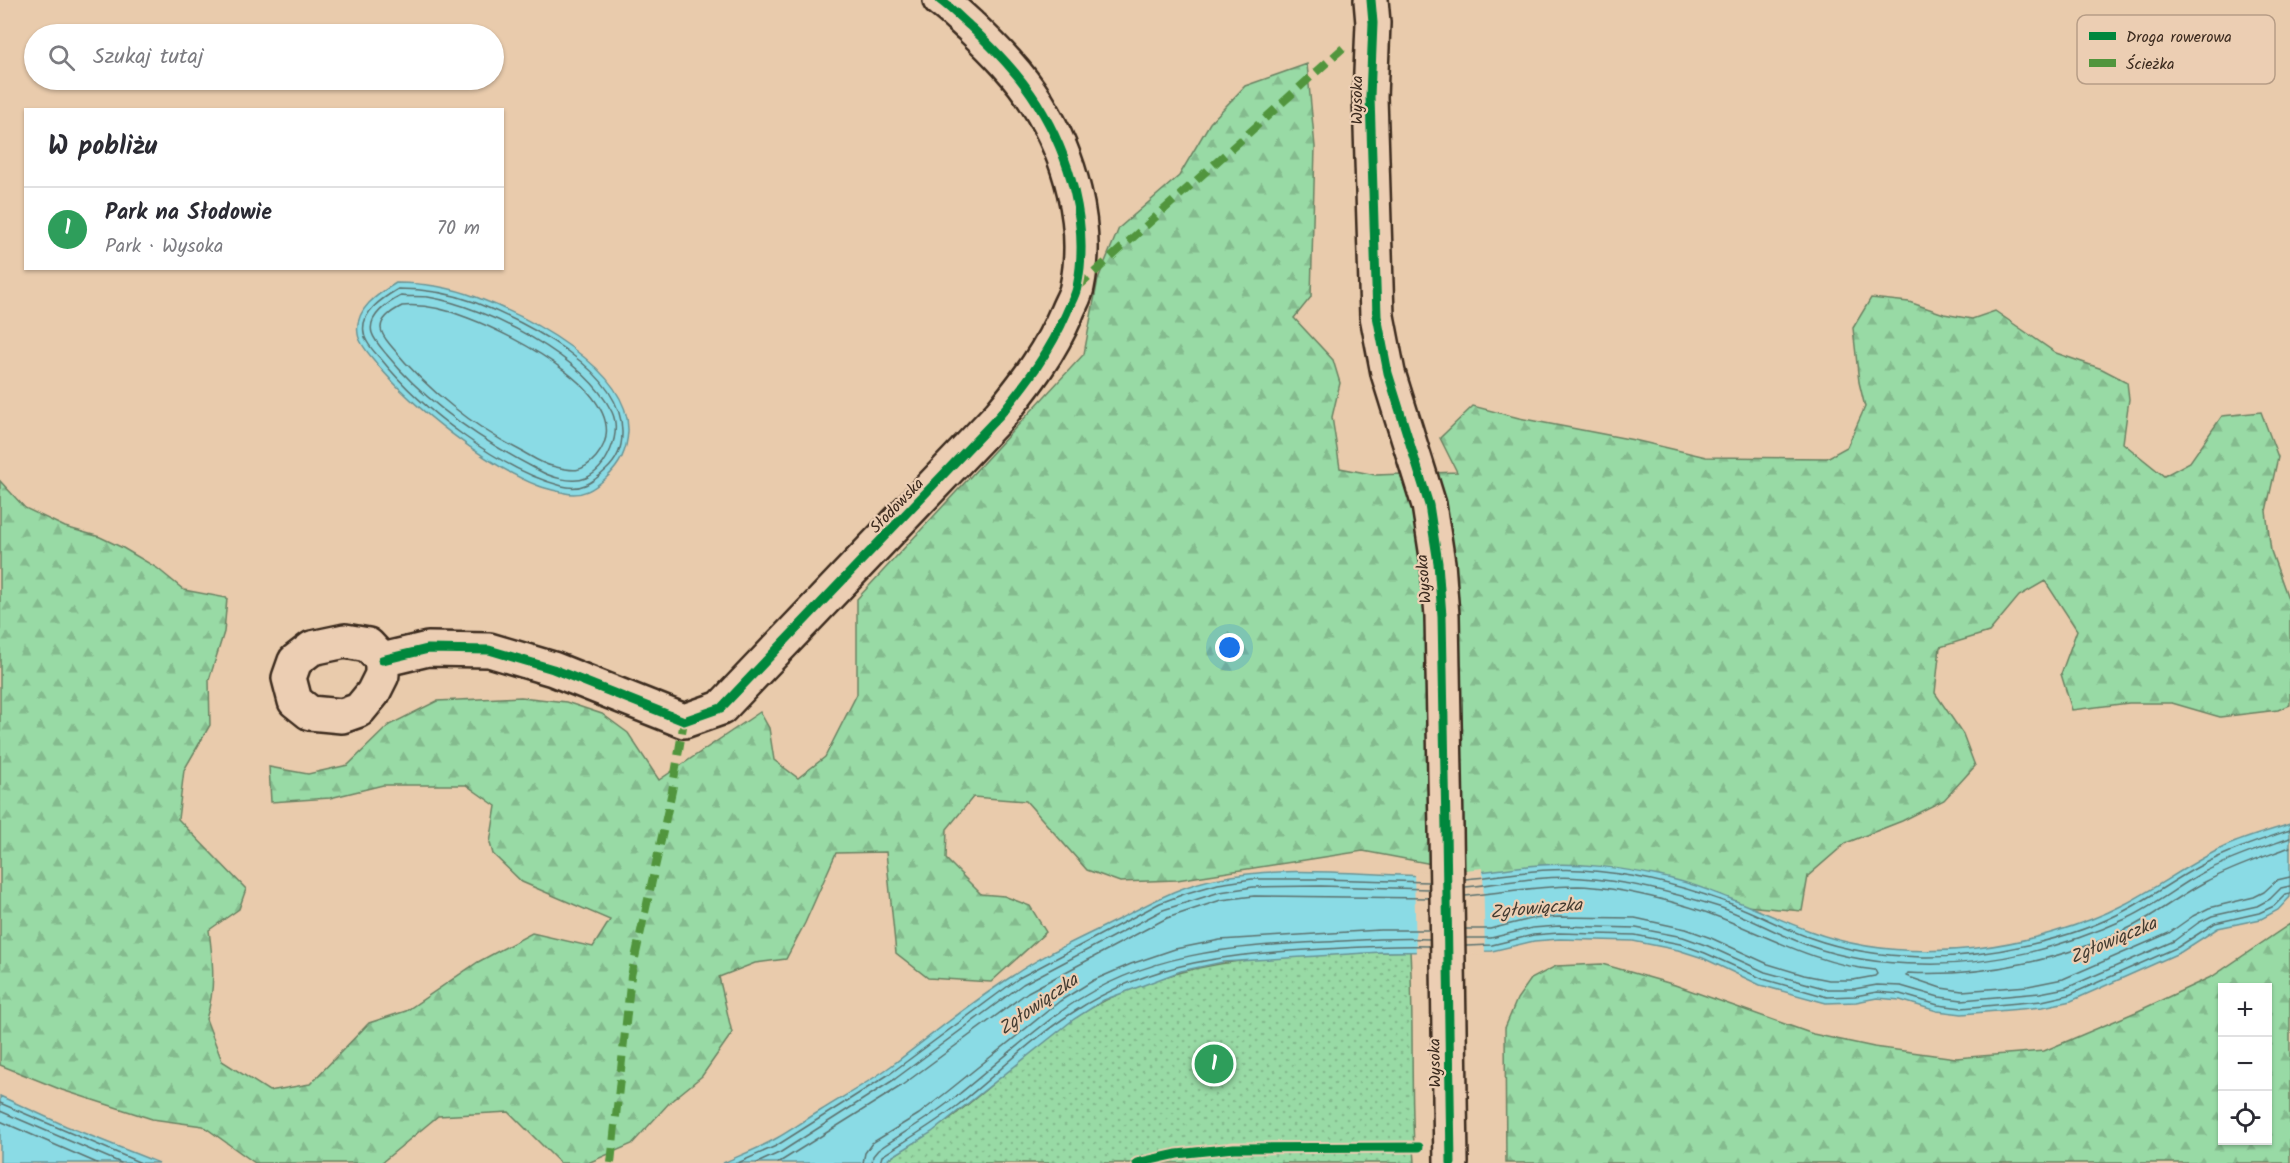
<!DOCTYPE html>
<html lang="pl">
<head>
<meta charset="utf-8">
<style>
  :root { --surface:#fff; --page:#f7f7f7; --text:#2b2b33; --muted:#7c7c81; --line:#e1e1e2; --accent:#7c3aed }
  body { margin:0; font-family:Kalam,sans-serif; background:var(--page); color:var(--text) }
  .controls { position:absolute; right:18px; bottom:18px; display:grid; overflow:hidden; border-radius:0px; box-shadow:0 2px 4px #0004 }
  .controls button { width:54px; height:54px; display:grid; place-items:center; padding:0; border:0; border-bottom:2px solid var(--line); background:var(--surface); color:var(--text); font:30px sans-serif }
  .you { position:absolute; left:1230px; top:648px; width:21px; height:21px; margin:-15px; border:4px solid #fff; border-radius:50%; background:#1a73e8; box-shadow:0 0 0 9px #1a73e833 }
  .badge { display:grid; place-items:center; width:39px; height:39px; border-radius:50%; background:var(--accent); color:#fff; font-size:20px; font-weight:700 }
  .pin { position:absolute; translate:-50% -50%; border:3px solid #fff; box-shadow:0 2px 6px #0006 }
  .list { margin:0; padding:0; list-style:none }
  h2 { display:flex; justify-content:space-between; align-items:center; height:78px; margin:0; padding:0 24px; font-size:26px }
  h2 small { font-size:20px; font-weight:400; color:var(--muted) }
  .list li { display:grid; grid-template-columns:39px 1fr auto; gap:18px; align-items:center; box-sizing:border-box; height:84px; padding:0 24px; border-top:2px solid var(--line) }
  .list b { display:block; font-size:22px; white-space:nowrap }
  .list p { margin:0; font-size:20px; white-space:nowrap; color:var(--muted) }
  .list em { font-size:20px; font-style:normal; color:var(--muted) }
  .icon { flex:none; width:33px; height:33px; fill:none; stroke:currentColor; stroke-width:2; stroke-linecap:round; stroke-linejoin:round }
  .map { position:relative; flex:none; width:2290px; height:1163px; overflow:hidden }
  .search { position:absolute; background:var(--surface); box-shadow:0 2px 4px #0004; left:24px; top:24px; width:480px; height:66px; display:flex; align-items:center; gap:15px; box-sizing:border-box; padding:0 21px; border-radius:33px; color:var(--muted); font-size:22px }
  .panel { position:absolute; background:var(--surface); box-shadow:0 2px 4px #0004; left:24px; top:108px; width:480px; height:162px; border-radius:0px }
  .map>svg:first-child { display:block }
  .forest { fill:url(#forest-firs); stroke:#6a8262; stroke-width:1.5; fill-rule:evenodd }
  .park { fill:url(#park-dots); stroke:#6a8262; stroke-width:1.5 }
  .water { fill:#8adbe5; stroke:#6a9495; stroke-width:1.5 }
  .pier { fill:#e9cbac }
  .lines { fill:none; stroke-linecap:round; stroke-linejoin:round }
  .shore { stroke:#5b716e; stroke-width:1.5 }
  .minor-casing { stroke:#3b2a1e; stroke-width:38 }
  .minor { stroke:#ecceb3; stroke-width:33 }
  .quiet { stroke:#51953d; stroke-width:8; stroke-dasharray:15 8; stroke-linecap:butt }
  .cycleway-casing { stroke:#ecceb3; stroke-width:13 }
  .cycleway { stroke:#00873e; stroke-width:9 }
  .labels { text-anchor:middle; stroke-width:4.5; stroke-linejoin:round; paint-order:stroke }
  .street-label { font-size:16px; fill:#3b2a1e; stroke:#ecceb3 }
  .water-label { font-size:18px; font-style:italic; fill:#433c32; stroke:#ecceb3 }
  .key { fill:#ecceb3; stroke:#b79d86; stroke-width:1.5 }
  .key-label { font-size:16px; fill:#3b2a1e }
</style>
</head>
<body>
<div class="map">
<svg width="2290" height="1163" viewBox="0 0 2290 1163">
  <defs>
    <pattern id="forest-firs" width="22" height="20" patternUnits="userSpaceOnUse" patternTransform="scale(1.5)"><rect width="22" height="20" fill="#98daa5"/><path d="M5 1l3.5 6h-7zM16 11l3.5 6h-7z" fill="#84bb8e"/></pattern>
    <pattern id="park-dots" width="8" height="8" patternUnits="userSpaceOnUse" patternTransform="scale(1.5)"><rect width="8" height="8" fill="#98daa5"/><path d="M2 2h.1M6 6h.1" fill="none" stroke="#84bb8e" stroke-width="1.8" stroke-linecap="round"/></pattern>
  </defs>
  <rect width="100%" height="100%" fill="#e9cbac"/>
  <filter id="ink" filterUnits="userSpaceOnUse"><feTurbulence type="fractalNoise" baseFrequency=".0167" numOctaves="2"/><feDisplacementMap in="SourceGraphic" scale="12" xChannelSelector="R" yChannelSelector="G"/><feConvolveMatrix kernelMatrix="1 2 1 2 8 2 1 2 1" color-interpolation-filters="sRGB"/></filter>
  <g filter="url(#ink)">
    <!-- forest -->
    <path class="forest" d="M1307,64L1315,147L1311,297L1294,318L1333,360L1340,383L1332,417L1340,468L1376,475L1457,472L1440,438L1473,406L1519,418L1634,440L1706,457L1827,458L1847,447L1865,407L1859,382L1853,328L1871,298L1909,302L1944,314L1972,319L1995,311L2056,353L2102,369L2127,382L2129,399L2123,443L2164,476L2190,462L2222,416L2261,412L2278,457L2266,511L2271,551L2290,604V705L2278,710L2220,717L2172,703H2129L2072,710L2061,674L2077,630L2045,581L2019,596L1989,632L1940,647L1935,693L1963,734L1975,766L1944,800L1902,821L1846,843L1808,876L1802,911L1576,891L1363,851L1177,880L1120,882L1087,870L1026,801L973,797L947,829L946,859L981,894L1004,896L1030,906L1046,932L991,982L928,978L896,953L886,852L836,853L805,923L786,959L755,963L719,977L732,1033L702,1076L670,1102L632,1144L588,1163H560L509,1112L438,1116L381,1163H255L203,1126L152,1119L62,1090L0,1065V481L25,508L65,527L100,537L123,548L157,568L184,590L227,598L224,632L209,680L210,725L184,770L178,819L246,889L239,909L209,930C213,962 216,989 206,1019L222,1061L269,1091L310,1084L369,1023L406,1011L478,962L532,933L593,947L610,920L522,882L493,854L490,843L496,806L466,785H383L330,798L271,802L269,767L308,774L348,765L389,725L437,701L521,697L566,702L602,714L628,733L659,780L760,712L769,728L774,760L798,778L825,757L857,694V599L1084,354L1098,279L1119,228L1179,176L1210,123L1245,86Z
      M2290,924V1163H1506L1505,1028L1517,999L1531,979L1556,966L1602,964L1672,984L1813,1034L1874,1047L1956,1058L2044,1051L2136,1012L2213,976ZM2222,988H2268V1140H2222Z"/>
    <!-- park -->
    <path class="park" d="M1410,951C1414,1022 1410,1092 1415,1163H882C909,1146 936,1130 961,1110C999,1080 1035,1045 1075,1018C1174,952 1296,955 1410,951Z"/>
    <!-- water -->
    <path class="water" d="M396,283C424,283 450,287 476,297C526,316 630,368 628,431C627,451 620,465 606,478C594,489 582,497 565,493C557,491 547,489 539,486C487,466 412,407 377,364C371,356 359,344 358,334C354,309 378,294 396,283Z
      M2290,824V897L2278,910L2261,919L2218,928L2181,952L2071,1001L2043,1007L1962,1014L1937,1011L1900,1000L1877,998L1856,1002L1826,1003L1760,985L1703,958L1678,950L1633,941L1560,939L1534,941L1492,951L1381,952L1223,962L1181,971L1104,1000L1074,1019L932,1132L882,1163H723C741,1155 760,1148 777,1138C791,1130 805,1120 820,1111C844,1096 869,1082 891,1066C932,1035 971,1002 1014,975C1046,953 1084,937 1119,919C1152,902 1183,884 1220,878C1289,865 1362,875 1432,876C1468,876 1505,867 1541,865C1581,862 1620,868 1659,876C1713,887 1760,913 1810,931C1863,951 1921,954 1977,948C2023,943 2083,926 2123,905C2158,887 2190,863 2226,846C2247,837 2269,831 2290,824Z
      M0,1096L66,1126L159,1163H0Z"/>
    <!-- pier -->
    <path class="pier" d="M1483,868L1485,954L1416,955L1414,872L1437,873Z"/>
    <g class="lines">
      <!-- shore -->
      <path class="shore" d="M398,289C424,289 449,293 474,302C525,322 624,370 622,434C622,448 616,461 606,470C592,483 581,491 562,486C500,470 421,409 381,359C375,353 365,342 364,333C360,312 383,298 398,289Z
        M401,296C410,297 419,296 428,297C487,307 585,357 612,412C622,434 607,468 586,478C572,484 550,477 538,470C482,441 427,404 387,355C382,349 374,340 372,333C367,316 389,302 401,296Z
        M402,306C424,304 448,310 468,318C508,333 645,399 596,457C581,474 572,471 552,466C542,464 532,457 523,452C474,427 427,390 392,347C388,342 381,335 381,328C381,318 394,310 402,306Z
        M2290,847C2261,858 2233,867 2205,882C2181,895 2159,912 2135,925C2069,959 1982,977 1908,973L1906,976L1941,988L1962,991L2028,986L2063,979L2169,933L2193,916L2209,908L2254,897L2264,892L2277,880L2290,877
        M1465,879C1503,876 1543,867 1582,870C1629,873 1679,885 1723,901C1753,911 1781,928 1811,938C1847,951 1885,956 1922,957C1985,958 2073,940 2128,909C2152,896 2174,880 2198,867C2228,851 2258,841 2290,830
        M1465,887C1503,883 1543,875 1582,878C1629,881 1675,893 1719,907C1749,917 1777,934 1807,945C1843,958 1883,964 1922,964C1992,966 2065,947 2128,918C2154,906 2177,887 2202,873C2231,858 2259,849 2290,838
        M1465,896C1503,892 1540,886 1578,886C1618,887 1684,903 1721,918C1771,938 1820,965 1875,970L1877,974L1875,976L1853,980H1829L1804,975L1768,964L1711,938L1686,929L1635,918L1558,917L1531,919L1490,929H1466
        M1466,938H1491L1532,928L1559,926L1636,928L1683,937L1708,946L1765,972L1827,989H1854L1877,985L1901,986L1939,997L1962,1000L2040,993L2066,988L2174,941L2198,923L2212,916L2257,906L2270,899L2281,888L2290,886
        M1466,946L1492,945L1533,935L1559,933L1635,935L1680,944L1705,953L1763,979L1827,997L1855,996L1877,992L1900,994L1938,1005L1962,1008L2042,1001L2069,995L2178,947L2215,923L2259,913L2274,906L2285,895L2290,894
        M0,1103L141,1163
        M0,1111L121,1163
        M0,1121L97,1163
        M738,1163L776,1146L891,1073L1019,978L1160,903L1187,893L1218,884L1252,879H1321L1429,882
        M757,1163L781,1152L895,1079L1023,984L1163,910L1220,892L1253,887L1321,886L1429,889
        M778,1163L901,1086L1028,992L1167,918L1221,900L1254,896L1429,898
        M863,1163L865,1153L872,1143L919,1114L947,1092L1060,1001L1094,980L1131,964L1175,949L1220,940L1380,930H1430
        M872,1163L873,1156L878,1150C903,1133 929,1118 953,1099C991,1069 1026,1036 1066,1008C1144,953 1233,946 1325,942C1360,940 1395,937 1430,939
        M880,1163L882,1156C908,1139 934,1124 958,1105C996,1075 1031,1039 1072,1013C1152,960 1232,954 1325,949C1360,947 1395,945 1430,946"/>
      <!-- minor casing -->
      <g class="minor-casing">
        <path id="minor" d="M1371,0L1373,23L1370,97L1377,316L1388,373L1429,505L1438,563L1442,616L1446,829L1451,1163
          M345,641L368,645L382,660V675L373,693L359,710L342,716L310,713L295,701L289,678L295,661L312,648Z
          M382,660L428,649L489,650L553,669L684,721L721,708L1000,415C1027,382 1050,352 1067,312C1070,304 1076,295 1077,287C1090,225 1070,156 1037,103C1019,74 995,50 971,27C961,18 951,8 940,0"/>
      </g>
      <!-- minor -->
      <use href="#minor" class="minor"/>
      <!-- quiet -->
      <path class="quiet" d="M1077,288L1343,48
        M611,1163L631,976L672,791L684,721"/>
      <!-- cycleway casing -->
      <g class="cycleway-casing">
        <path id="cycleway" d="M1371,0L1373,23L1370,97L1377,316L1388,373L1429,505L1438,563L1442,616L1446,829L1451,1163
          M382,660L428,649L489,650L553,669L684,721L721,708L1000,415C1027,382 1050,352 1067,312C1070,304 1076,295 1077,287C1090,225 1070,156 1037,103C1019,74 995,50 971,27C961,18 951,8 940,0
          M1137,1163L1177,1154L1234,1148L1419,1147"/>
      </g>
      <!-- cycleway -->
      <use href="#cycleway" class="cycleway"/>
    </g>
  </g>
  <g class="labels">
    <!-- street labels -->
    <g class="street-label">
      <text transform="translate(1356 100) rotate(-90)" y="6">Wysoka</text>
      <text transform="translate(896 505) rotate(-46)" y="6">Słodowska</text>
      <text transform="translate(1423 579) rotate(-95)" y="6">Wysoka</text>
      <text transform="translate(1434 1063) rotate(-91)" y="6">Wysoka</text>
    </g>
    <!-- water labels -->
    <g class="water-label">
      <text transform="translate(1536 908) rotate(-5)" y="6">Zgłowiączka</text>
      <text transform="translate(2113 940) rotate(-23)" y="6">Zgłowiączka</text>
      <text transform="translate(1038 1004) rotate(-35)" y="6">Zgłowiączka</text>
    </g>
  </g>
  <!-- legend -->
  <rect x="2077" y="15" width="198" height="69" rx="9" class="key"/>
  <rect x="2089" y="32" width="27" height="8" fill="#00873e"/>
  <rect x="2089" y="59" width="27" height="8" fill="#51953d"/>
  <g class="key-label">
    <text x="2126" y="42">Droga rowerowa</text>
    <text x="2126" y="69">Ścieżka</text>
  </g>
</svg>
<div class="controls">
<button>+</button>
<button>−</button>
<button><svg class="icon" aria-label="locate" viewBox="0 0 24 24"><circle cx="12" cy="12" r="6"/><path d="M12 2v4M12 18v4M2 12h4M18 12h4"/></svg></button>
</div>
<div class="you"></div>
<div class="pin badge" style="left:1214px;top:1064px;background:#2e9e5b">1</div>
<div class="search"><svg class="icon" aria-label="search" viewBox="0 0 24 24"><circle cx="10" cy="10" r="6"/><path d="M15 15l6 6"/></svg>Szukaj tutaj</div>
<section class="panel">
<h2>W pobliżu<small></small></h2>
<ul class="list">
<li><span class="badge" style="background:#2e9e5b">1</span><div><b>Park na Słodowie</b><p>Park · Wysoka</p></div><em>70 m</em></li>
</ul>
</section>
</div>
</body>
</html>
